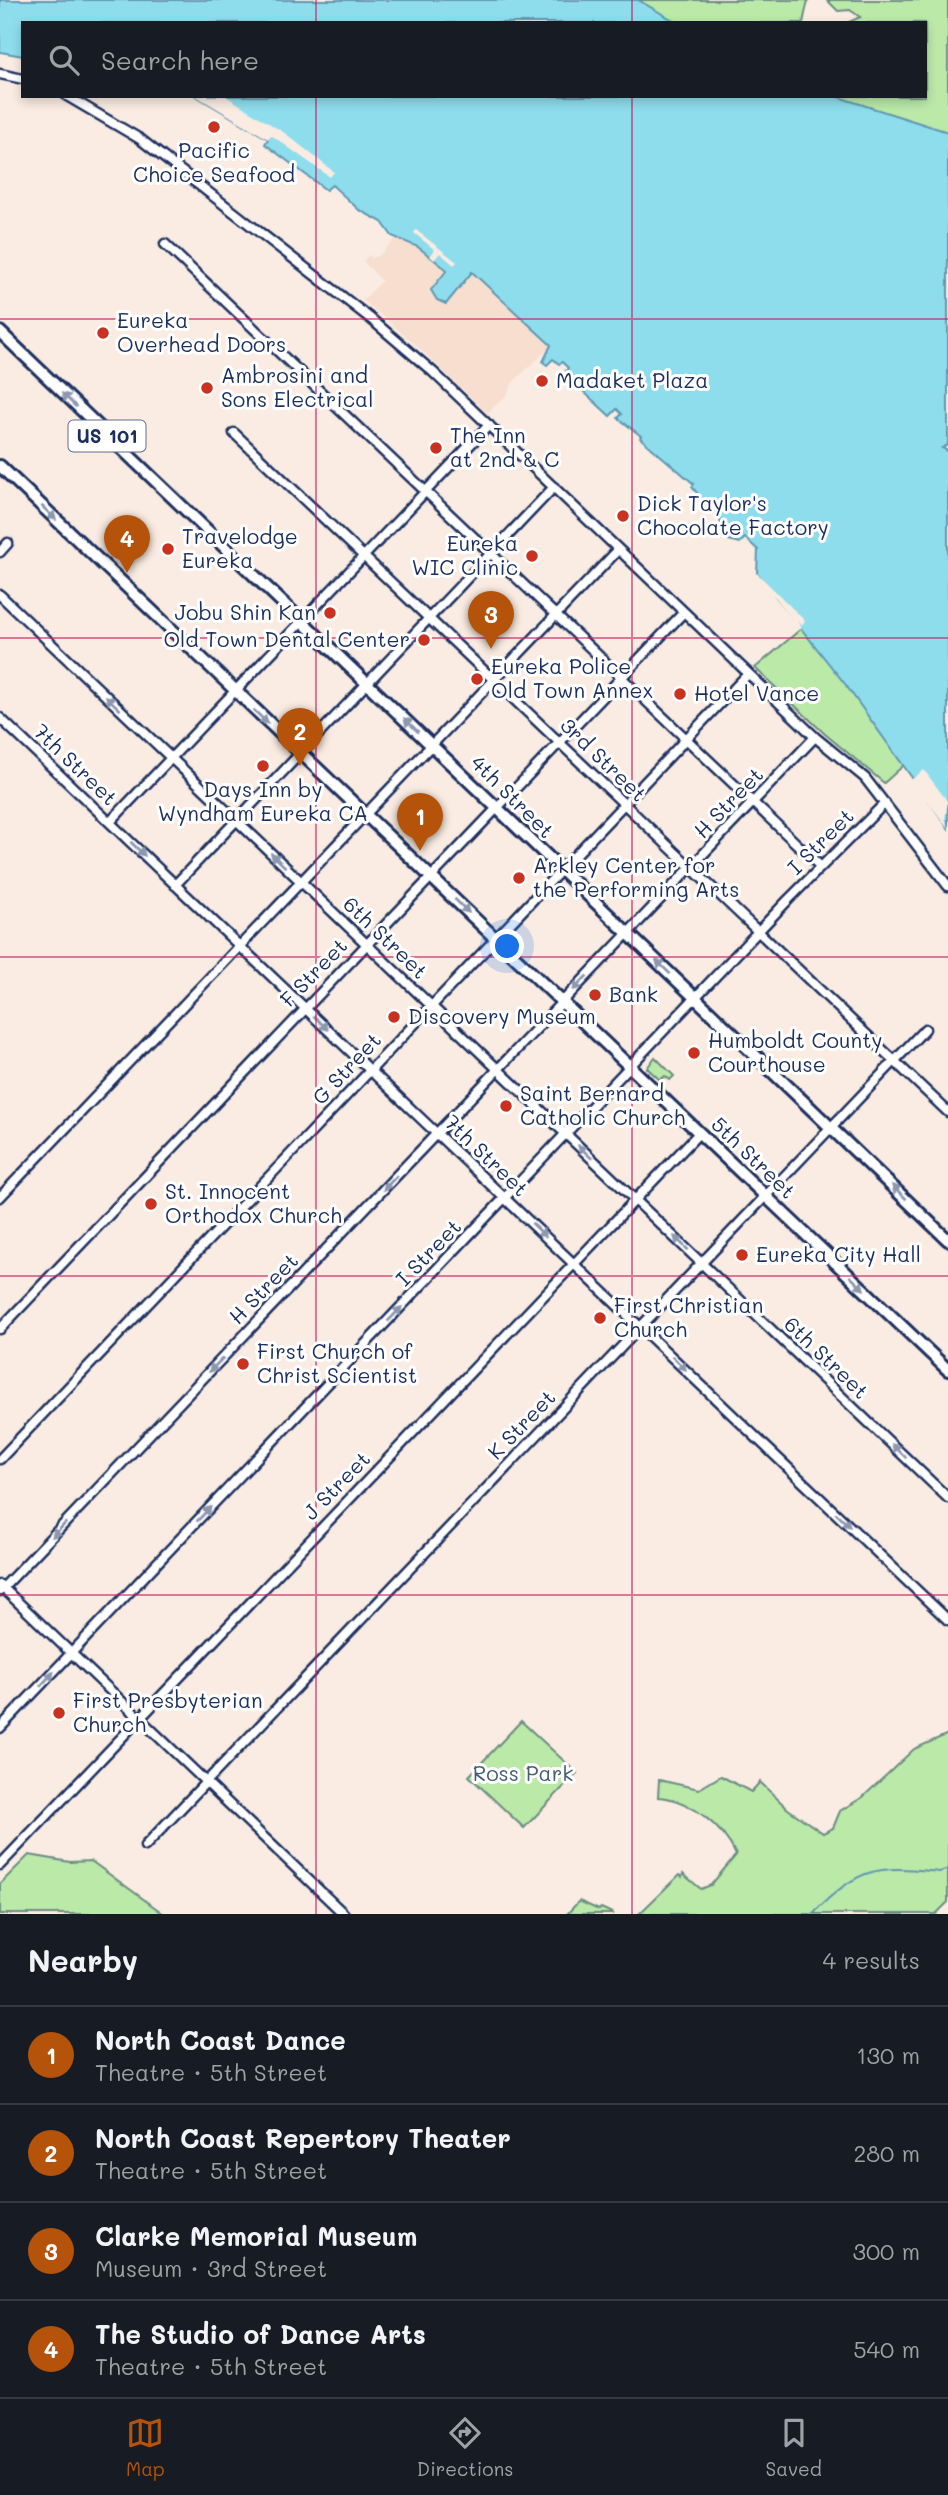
<!DOCTYPE html>
<html lang="en">
<head>
<meta charset="utf-8">
<style>
  :root { --surface:#171b24; --page:#242831; --text:#f1f3f6; --muted:#9ea1a6; --line:#363941; --accent:#b45309 }
  body { margin:0; font-family:Mali,sans-serif; background:var(--page); color:var(--text) }
  .you { position:absolute; left:508px; top:947px; width:24px; height:24px; margin:-18px; border:5px solid #fff; border-radius:50%; background:#1a73e8; box-shadow:0 0 0 10px #1a73e833 }
  .badge { display:grid; place-items:center; width:46px; height:46px; border-radius:50%; background:var(--accent); color:#fff; font-size:23px; font-weight:700 }
  .pin { position:absolute; translate:-50% -58px; filter:drop-shadow(0 2px 4px #0008) }
  .pin::after { content:''; position:absolute; top:37px; width:24px; height:21px; background:inherit; clip-path:polygon(0 0,100% 0,50% 100%) }
  .list { margin:0; padding:0; list-style:none }
  h2 { display:flex; justify-content:space-between; align-items:center; height:91px; margin:0; padding:0 28px; font-size:30px }
  h2 small { font-size:23px; font-weight:400; color:var(--muted) }
  .list li { display:grid; grid-template-columns:46px 1fr auto; gap:21px; align-items:center; box-sizing:border-box; height:98px; padding:0 28px; border-top:2px solid var(--line) }
  .list b { display:block; font-size:26px; white-space:nowrap }
  .list p { margin:0; font-size:23px; white-space:nowrap; color:var(--muted) }
  .list em { font-size:23px; font-style:normal; color:var(--muted) }
  .icon { flex:none; width:38px; height:38px; fill:none; stroke:currentColor; stroke-width:2; stroke-linecap:round; stroke-linejoin:round }
  .map { position:relative; flex:none; width:948px; height:1914px; overflow:hidden }
  .search { position:absolute; background:var(--surface); box-shadow:0 4px 10px #0003; left:21px; right:21px; top:21px; height:77px; display:flex; align-items:center; gap:18px; box-sizing:border-box; padding:0 24px; border-radius:0px; color:var(--muted); font-size:26px }
  .sheet { height:483px; background:var(--surface) }
  nav { display:flex; justify-content:space-around; align-items:center; box-sizing:border-box; height:98px; border-top:2px solid var(--line); background:var(--surface); font-size:19px; color:var(--muted) }
  nav a { display:grid; justify-items:center; gap:4px }
  nav .on { color:var(--accent) }
  .map>svg:first-child { display:block }
  .built { fill:#f7dece }
  .green { fill:#bae9a8; stroke:#6a8c83; stroke-width:2 }
  .water { fill:#8eddec; stroke:#6097b3; stroke-width:2 }
  .pier { fill:#faece2 }
  .lines { fill:none; stroke-linecap:round; stroke-linejoin:round }
  .stream { stroke:#6097b3; stroke-width:2 }
  .secondary-casing { stroke:#1b2f5e; stroke-width:13 }
  .highway-casing { stroke:#1b2f5e; stroke-width:16 }
  .secondary { stroke:#fff; stroke-width:8 }
  .highway { stroke:#fff; stroke-width:10 }
  .oneway { fill:#8d97ae }
  .grid { fill:none; stroke:#c2185b; stroke-width:2; stroke-opacity:0.55 }
  .poi-dot { fill:#c8321e; stroke:#fff; stroke-width:2.5 }
  .labels { text-anchor:middle; stroke-width:6; stroke-linejoin:round; paint-order:stroke }
  .shield { fill:#fff; stroke:#5f6d8e; stroke-width:2 }
  .shield-label { font-size:19px; font-weight:bold; fill:#1b2f5e }
  .poi-label { font-size:21px; fill:#1b2f5e; stroke:#fff; text-anchor:start }
  .street-label { font-size:21px; fill:#1b2f5e; stroke:#fff }
  .park-label { font-size:21px; fill:#435e70; stroke:#fff }
</style>
</head>
<body>
<div class="map">
<svg width="948" height="1914" viewBox="0 0 948 1914">
  <rect width="100%" height="100%" fill="#faece2"/>
  <filter id="ink" filterUnits="userSpaceOnUse"><feTurbulence type="fractalNoise" baseFrequency=".0143" numOctaves="2"/><feDisplacementMap in="SourceGraphic" scale="14" xChannelSelector="R" yChannelSelector="G"/><feConvolveMatrix kernelMatrix="1 2 1 2 8 2 1 2 1" color-interpolation-filters="sRGB"/></filter>
  <g filter="url(#ink)">
    <!-- built -->
    <path class="built" d="M396,238L418,247L448,271L432,290L449,301L472,271L551,346L513,382L506,396L487,413L415,344L363,300L382,281L363,261L369,255L372,258L379,256Z"/>
    <!-- green -->
    <path class="green" d="M596,0H808L803,23H635Z
      M827,0H948V150L778,96H925V23H847L860,17L850,10L838,11Z
      M758,553L913,778L904,765L884,783L825,734L755,668L802,628Z
      M655,1057L674,1076L670,1080L665,1076L660,1080L647,1068Z
      M521,1721L577,1773L524,1828L469,1776Z
      M948,1734V1902L936,1914H639L679,1875L682,1877L683,1874L701,1889L711,1885L736,1855C723,1826 689,1799 658,1797L659,1780L699,1789L721,1776L751,1792L760,1782L788,1809L823,1833L833,1828L840,1811L863,1797L914,1749Z
      M29,1855L70,1862L91,1861L164,1914H0V1884Z
      M579,1901L599,1910L601,1908L614,1914H567Z"/>
    <!-- water -->
    <path class="water" d="M0,0H638L678,23H23V56L0,52Z
      M196,96H835L948,132V445L942,448L948,451V828L845,684L757,573L758,550L745,538L740,543L729,540L724,534L718,513L710,509L692,487L694,484L640,438L641,436L618,418L622,414L617,409L610,416L570,379L572,377L566,371L568,368L562,362L559,364L553,359L547,365L543,362L551,345L472,272L446,304L437,300L431,290L447,270L418,247L392,236L382,222L359,210L332,185L326,190L265,144L268,139Z"/>
    <!-- pier -->
    <path class="pier" d="M196,96H226L286,134L334,172L330,177L271,135L268,139Z
      M416,230L457,262L454,265L440,253L434,260L430,256L435,250L414,233Z
      M757,573L805,621L802,625L797,621L802,628L800,630L776,598L761,584L755,576Z
      M924,770L948,802L945,818L948,828L911,780Z"/>
    <g class="lines">
      <!-- stream -->
      <path class="stream" d="M812,1914C860,1867 874,1865 940,1872L948,1869"/>
      <!-- secondary casing -->
      <g class="secondary-casing">
        <path id="secondary" d="M0,74L23,79
          M67,96L140,139L371,319L433,372L815,737L865,778L948,886
          M165,244L821,867
          M234,433L948,1112
          M0,552L8,543
          M0,595L948,1498
          M0,718L948,1620
          M110,822L489,425
          M175,885L554,487
          M0,1197L618,550
          M0,1329L684,612
          M0,1459L748,674
          M0,1585L344,1914
          M0,1591L815,737
          M0,1728L789,899L885,803
          M145,1846L925,1029
          M0,1865L699,1133"/>
      </g>
      <!-- highway casing -->
      <g class="highway-casing">
        <path id="highway" d="M0,332L948,1240
          M0,466L948,1370"/>
      </g>
      <!-- secondary -->
      <use href="#secondary" class="secondary"/>
      <!-- highway -->
      <use href="#highway" class="highway"/>
    </g>
    <!-- one-way arrows -->
    <defs><path id="oneway-solid" d="M-6-.8H1V-3.2L6.5 0L1 3.2V.8H-6Z" transform="scale(1.75)"/></defs>
    <g class="oneway">
      <use href="#oneway-solid" transform="translate(69 400) rotate(-136)"/>
      <use href="#oneway-solid" transform="translate(49 513) rotate(44)"/>
      <use href="#oneway-solid" transform="translate(113 703) rotate(-136)"/>
      <use href="#oneway-solid" transform="translate(261 717) rotate(44)"/>
      <use href="#oneway-solid" transform="translate(411 725) rotate(-136)"/>
      <use href="#oneway-solid" transform="translate(138 849) rotate(44)"/>
      <use href="#oneway-solid" transform="translate(278 860) rotate(-136)"/>
      <use href="#oneway-solid" transform="translate(462 906) rotate(44)"/>
      <use href="#oneway-solid" transform="translate(663 967) rotate(-136)"/>
      <use href="#oneway-solid" transform="translate(580 983) rotate(134)"/>
      <use href="#oneway-solid" transform="translate(321 1023) rotate(44)"/>
      <use href="#oneway-solid" transform="translate(585 1152) rotate(-136)"/>
      <use href="#oneway-solid" transform="translate(390 1183) rotate(133)"/>
      <use href="#oneway-solid" transform="translate(899 1192) rotate(-136)"/>
      <use href="#oneway-solid" transform="translate(539 1230) rotate(44)"/>
      <use href="#oneway-solid" transform="translate(681 1243) rotate(-136)"/>
      <use href="#oneway-solid" transform="translate(857 1283) rotate(44)"/>
      <use href="#oneway-solid" transform="translate(395 1314) rotate(-46)"/>
      <use href="#oneway-solid" transform="translate(679 1363) rotate(44)"/>
      <use href="#oneway-solid" transform="translate(216 1365) rotate(134)"/>
      <use href="#oneway-solid" transform="translate(899 1451) rotate(-136)"/>
      <use href="#oneway-solid" transform="translate(204 1514) rotate(-46)"/>
      <use href="#oneway-solid" transform="translate(843 1520) rotate(44)"/>
      <use href="#oneway-solid" transform="translate(59 1530) rotate(133)"/>
      <use href="#oneway-solid" transform="translate(47 1679) rotate(-47)"/>
    </g>
  </g>
  <!-- grid -->
  <path class="grid" d="M316,0V23M632,0V23M316,96V1914M632,96V1914M0,319H948M0,638H948M0,957H948M0,1276H948M0,1595H948"/>
  <!-- markers -->
  <g class="poi-dot">
    <circle cx="214" cy="127" r="7"/>
    <circle cx="103" cy="333" r="7"/>
    <circle cx="542" cy="381" r="7"/>
    <circle cx="207" cy="388" r="7"/>
    <circle cx="436" cy="448" r="7"/>
    <circle cx="623" cy="516" r="7"/>
    <circle cx="168" cy="549" r="7"/>
    <circle cx="532" cy="556" r="7"/>
    <circle cx="330" cy="613" r="7"/>
    <circle cx="424" cy="640" r="7"/>
    <circle cx="477" cy="679" r="7"/>
    <circle cx="680" cy="694" r="7"/>
    <circle cx="263" cy="766" r="7"/>
    <circle cx="519" cy="878" r="7"/>
    <circle cx="595" cy="995" r="7"/>
    <circle cx="394" cy="1017" r="7"/>
    <circle cx="694" cy="1053" r="7"/>
    <circle cx="506" cy="1106" r="7"/>
    <circle cx="151" cy="1204" r="7"/>
    <circle cx="742" cy="1255" r="7"/>
    <circle cx="600" cy="1318" r="7"/>
    <circle cx="243" cy="1364" r="7"/>
    <circle cx="59" cy="1713" r="7"/>
  </g>
  <g class="labels">
    <!-- shield labels -->
    <rect class="shield" x="68.5" y="420.5" width="77" height="31" rx="5"/>
    <g class="shield-label">
      <text x="107" y="443">US 101</text>
    </g>
    <!-- poi labels -->
    <g class="poi-label">
      <text x="214" y="158" text-anchor="middle">Pacific<tspan x="214" dy="24">Choice Seafood</tspan></text>
      <text x="117" y="328">Eureka<tspan x="117" dy="24">Overhead Doors</tspan></text>
      <text x="221" y="383">Ambrosini and<tspan x="221" dy="24">Sons Electrical</tspan></text>
      <text x="556" y="388">Madaket Plaza</text>
      <text x="450" y="443">The Inn<tspan x="450" dy="24">at 2nd &amp; C</tspan></text>
      <text x="637" y="511">Dick Taylor's<tspan x="637" dy="24">Chocolate Factory</tspan></text>
      <text x="182" y="544">Travelodge<tspan x="182" dy="24">Eureka</tspan></text>
      <text x="518" y="551" text-anchor="end">Eureka<tspan x="518" dy="24">WIC Clinic</tspan></text>
      <text x="316" y="620" text-anchor="end">Jobu Shin Kan</text>
      <text x="410" y="647" text-anchor="end">Old Town Dental Center</text>
      <text x="491" y="674">Eureka Police<tspan x="491" dy="24">Old Town Annex</tspan></text>
      <text x="694" y="701">Hotel Vance</text>
      <text x="263" y="797" text-anchor="middle">Days Inn by<tspan x="263" dy="24">Wyndham Eureka CA</tspan></text>
      <text x="533" y="873">Arkley Center for<tspan x="533" dy="24">the Performing Arts</tspan></text>
      <text x="609" y="1002">Bank</text>
      <text x="408" y="1024">Discovery Museum</text>
      <text x="708" y="1048">Humboldt County<tspan x="708" dy="24">Courthouse</tspan></text>
      <text x="520" y="1101">Saint Bernard<tspan x="520" dy="24">Catholic Church</tspan></text>
      <text x="165" y="1199">St. Innocent<tspan x="165" dy="24">Orthodox Church</tspan></text>
      <text x="756" y="1262">Eureka City Hall</text>
      <text x="614" y="1313">First Christian<tspan x="614" dy="24">Church</tspan></text>
      <text x="257" y="1359">First Church of<tspan x="257" dy="24">Christ Scientist</tspan></text>
      <text x="73" y="1708">First Presbyterian<tspan x="73" dy="24">Church</tspan></text>
    </g>
    <!-- street labels -->
    <g class="street-label">
      <text transform="translate(603 760) rotate(44)" y="7">3rd Street</text>
      <text transform="translate(75 765) rotate(44)" y="7">7th Street</text>
      <text transform="translate(512 797) rotate(45)" y="7">4th Street</text>
      <text transform="translate(729 803) rotate(-46)" y="7">H Street</text>
      <text transform="translate(821 842) rotate(-45)" y="7">I Street</text>
      <text transform="translate(385 938) rotate(44)" y="7">6th Street</text>
      <text transform="translate(314 973) rotate(-46)" y="7">F Street</text>
      <text transform="translate(347 1069) rotate(-47)" y="7">G Street</text>
      <text transform="translate(486 1156) rotate(44)" y="7">7th Street</text>
      <text transform="translate(753 1158) rotate(44)" y="7">5th Street</text>
      <text transform="translate(429 1253) rotate(-46)" y="7">I Street</text>
      <text transform="translate(264 1289) rotate(-46)" y="7">H Street</text>
      <text transform="translate(826 1358) rotate(44)" y="7">6th Street</text>
      <text transform="translate(522 1425) rotate(-46)" y="7">K Street</text>
      <text transform="translate(337 1486) rotate(-46)" y="7">J Street</text>
    </g>
    <!-- park labels -->
    <g class="park-label">
      <text x="523" y="1781">Ross Park</text>
    </g>
  </g>
</svg>
<div class="you"></div>
<div class="pin badge" style="left:420px;top:851px">1</div>
<div class="pin badge" style="left:300px;top:766px">2</div>
<div class="pin badge" style="left:491px;top:649px">3</div>
<div class="pin badge" style="left:127px;top:573px">4</div>
<div class="search"><svg class="icon" aria-label="search" viewBox="0 0 24 24"><circle cx="10" cy="10" r="6"/><path d="M15 15l6 6"/></svg>Search here</div>
</div>
<section class="sheet">
<h2>Nearby<small>4 results</small></h2>
<ul class="list">
<li><span class="badge">1</span><div><b>North Coast Dance</b><p>Theatre · 5th Street</p></div><em>130 m</em></li>
<li><span class="badge">2</span><div><b>North Coast Repertory Theater</b><p>Theatre · 5th Street</p></div><em>280 m</em></li>
<li><span class="badge">3</span><div><b>Clarke Memorial Museum</b><p>Museum · 3rd Street</p></div><em>300 m</em></li>
<li><span class="badge">4</span><div><b>The Studio of Dance Arts</b><p>Theatre · 5th Street</p></div><em>540 m</em></li>
</ul>
</section>
<nav>
<a class="on"><svg class="icon" aria-label="map" viewBox="0 0 24 24"><path d="M3 6l6-2 6 2 6-2v14l-6 2-6-2-6 2zM9 4v14M15 6v14"/></svg>Map</a>
<a><svg class="icon" aria-label="directions" viewBox="0 0 24 24"><path d="M12 3l9 9-9 9-9-9zM9 14v-3h6M13 9l2 2-2 2"/></svg>Directions</a>
<a><svg class="icon" aria-label="saved" viewBox="0 0 24 24"><path d="M7 4h10v16l-5-4-5 4z"/></svg>Saved</a>
</nav>
</body>
</html>
